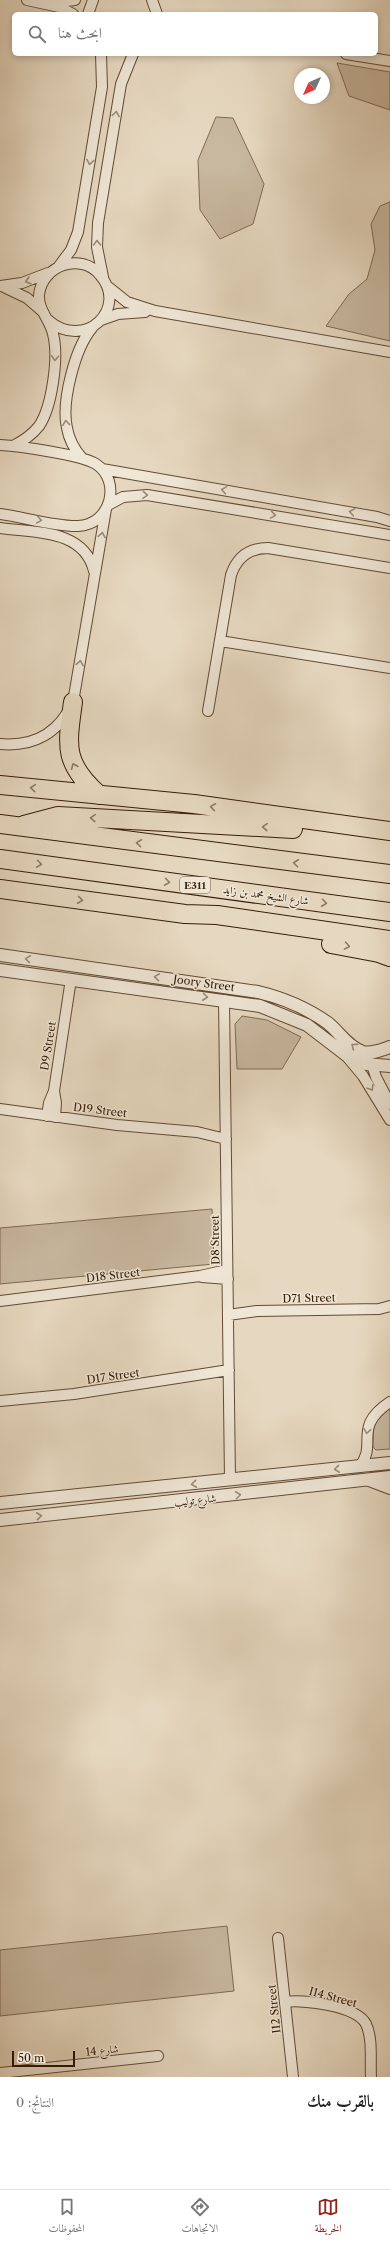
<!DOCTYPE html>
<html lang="ar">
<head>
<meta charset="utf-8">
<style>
  :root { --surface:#fff; --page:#f6f6f6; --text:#222; --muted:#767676; --line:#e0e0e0; --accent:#8f2418 }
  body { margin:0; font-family:"Libre Caslon Text",Amiri,serif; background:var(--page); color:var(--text); direction:rtl }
  .compass { position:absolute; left:294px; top:68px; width:36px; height:36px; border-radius:50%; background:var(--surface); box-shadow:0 2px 6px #0003; rotate:225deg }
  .scale { position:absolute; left:12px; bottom:10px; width:63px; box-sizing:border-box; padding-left:4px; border:2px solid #361c06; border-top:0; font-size:11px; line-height:14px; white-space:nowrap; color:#361c06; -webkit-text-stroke:3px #efe6d6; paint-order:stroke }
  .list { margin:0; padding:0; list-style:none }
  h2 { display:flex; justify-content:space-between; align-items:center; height:52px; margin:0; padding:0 16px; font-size:17px }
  h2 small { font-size:13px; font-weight:400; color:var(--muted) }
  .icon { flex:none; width:22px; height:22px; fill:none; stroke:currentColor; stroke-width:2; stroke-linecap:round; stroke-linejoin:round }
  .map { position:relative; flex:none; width:390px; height:2077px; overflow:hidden; direction:ltr }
  .search { position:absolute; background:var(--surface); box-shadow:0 2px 6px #0003; left:12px; right:12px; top:12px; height:44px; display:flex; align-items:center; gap:10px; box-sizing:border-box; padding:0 14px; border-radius:6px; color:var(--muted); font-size:15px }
  .sheet { height:112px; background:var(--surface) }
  nav { display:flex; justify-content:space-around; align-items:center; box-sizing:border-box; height:56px; border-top:1px solid var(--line); background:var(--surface); font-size:11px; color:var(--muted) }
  nav a { display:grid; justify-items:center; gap:2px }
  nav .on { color:var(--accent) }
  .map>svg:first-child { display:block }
  .green { fill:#c8b8a0; stroke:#7f6a53 }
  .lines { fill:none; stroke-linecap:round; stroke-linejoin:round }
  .minor-casing { stroke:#624b34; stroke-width:12 }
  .tertiary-casing { stroke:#624b34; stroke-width:14 }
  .motorway-casing { stroke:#361c06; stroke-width:20 }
  .minor { stroke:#efe6d6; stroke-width:10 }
  .tertiary { stroke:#efe6d6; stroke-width:12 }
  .motorway { stroke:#e6d8c0; stroke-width:18 }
  .oneway { stroke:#9c8b78 }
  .oneway2 { stroke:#8e7a63 }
  .labels { text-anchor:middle; stroke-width:3; stroke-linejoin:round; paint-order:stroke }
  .shield { fill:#efe6d6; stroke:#6e5944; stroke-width:1 }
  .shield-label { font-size:10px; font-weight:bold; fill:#361c06 }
  .street-label { font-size:11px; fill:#361c06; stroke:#efe6d6 }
</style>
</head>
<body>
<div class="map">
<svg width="390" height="2077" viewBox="0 0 390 2077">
  <rect width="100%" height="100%" fill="#e6d8c0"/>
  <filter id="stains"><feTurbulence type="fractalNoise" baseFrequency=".005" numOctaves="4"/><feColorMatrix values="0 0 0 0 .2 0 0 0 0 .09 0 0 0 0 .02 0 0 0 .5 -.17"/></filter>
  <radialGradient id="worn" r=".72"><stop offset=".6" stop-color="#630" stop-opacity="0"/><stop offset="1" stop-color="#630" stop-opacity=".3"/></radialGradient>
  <!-- green -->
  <path class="green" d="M337,63L390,72V110L349,96Z
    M216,117L233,118L264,184L253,224L220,239L200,210L198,160Z
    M390,202V341L326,326L349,294L367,279L375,250L371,224L380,206Z
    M242,1016L267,1020L301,1037L282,1069H237L235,1024Z
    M212,1209L214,1264L0,1284V1228Z
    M390,1407V1449L376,1450C372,1447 373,1444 373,1439C373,1422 378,1418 390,1407Z
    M227,1926L234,1991L0,2016V1950Z"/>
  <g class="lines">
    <!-- minor casing -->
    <g class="minor-casing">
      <path id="minor" d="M27,0L59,7L73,14
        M152,0L157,14
        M51,3L75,0
        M88,14L93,0
        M346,54L390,61
        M59,266L71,250L78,232L102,87L101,54
        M103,277L97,247L98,223L121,84L133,54
        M0,286L22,283L48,273
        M107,286L127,302L155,311L390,352
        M4,287L27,298L42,311
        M101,320L118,314L145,312
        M0,445C19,446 82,455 96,464C122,481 111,525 78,526C56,527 23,517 0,514
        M13,446C23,441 32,435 39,426C52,407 59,357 53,334C50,320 38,310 39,295C42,265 81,252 100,275C129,308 85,352 48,320
        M82,458C74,449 69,440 67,428C61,402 75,348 92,328
        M102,469L377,517L390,521
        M108,505L123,497L147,495L390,535
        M0,528C35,533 84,529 94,571
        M220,641L390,668
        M208,711L231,575C237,557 249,548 268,548L390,568
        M0,744C34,747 59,733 73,702L106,509
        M224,1000L230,1480
        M348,1058L363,1076L390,1120
        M372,1065L376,1077L390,1104
        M0,1109L117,1125L197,1132L226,1139
        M47,1116L49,1103L54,1091
        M55,1117L56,1103L54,1091L71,979
        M202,1277L228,1279
        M0,1301L200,1276L227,1270
        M228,1315L257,1311L379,1309L390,1306
        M0,1401L74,1394L229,1370
        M359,1467C379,1444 351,1428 390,1402
        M278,1938L293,2077
        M285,2002C303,1999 357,2006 366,2024C373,2039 370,2061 371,2077
        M0,2073L158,2056"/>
    </g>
    <!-- tertiary casing -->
    <g class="tertiary-casing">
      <path id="tertiary" d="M0,955L258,992C283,998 307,1008 328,1023C339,1032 349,1048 363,1052C372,1054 381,1050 390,1047
        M0,970L260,1006L307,1025L354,1061L366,1064L390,1066
        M369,1480L390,1488
        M0,1503L390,1463
        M0,1520L390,1477"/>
    </g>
    <!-- motorway casing -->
    <g class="motorway-casing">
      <path id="motorway" d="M73,702C67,746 63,763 99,795
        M0,785L194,804L390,831
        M0,824L390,874
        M24,825L58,816L293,829
        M0,859L390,912
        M0,889L185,914L217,915L390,940
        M331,944L379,953L390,957"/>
    </g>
    <!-- minor -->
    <use href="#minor" class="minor"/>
    <!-- tertiary -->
    <use href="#tertiary" class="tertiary"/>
    <!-- motorway -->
    <use href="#motorway" class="motorway"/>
  </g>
  <!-- one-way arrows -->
  <defs><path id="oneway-chevron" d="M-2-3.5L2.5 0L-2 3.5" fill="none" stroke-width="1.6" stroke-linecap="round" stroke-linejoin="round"/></defs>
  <g class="oneway">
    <use href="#oneway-chevron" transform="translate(116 114) rotate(-81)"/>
    <use href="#oneway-chevron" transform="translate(90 162) rotate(99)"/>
    <use href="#oneway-chevron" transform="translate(97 243) rotate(-92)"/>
    <use href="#oneway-chevron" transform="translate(28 281) rotate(164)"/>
    <use href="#oneway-chevron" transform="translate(55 358) rotate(93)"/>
    <use href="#oneway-chevron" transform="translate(66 423) rotate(-96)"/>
    <use href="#oneway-chevron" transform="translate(224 490) rotate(-170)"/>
    <use href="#oneway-chevron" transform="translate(145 495) rotate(4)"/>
    <use href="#oneway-chevron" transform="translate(352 512) rotate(-170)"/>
    <use href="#oneway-chevron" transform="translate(273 515) rotate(9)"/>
    <use href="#oneway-chevron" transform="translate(39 520) rotate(9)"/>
    <use href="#oneway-chevron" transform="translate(102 535) rotate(-80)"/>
    <use href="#oneway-chevron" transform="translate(80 663) rotate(-80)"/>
    <use href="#oneway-chevron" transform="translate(28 959) rotate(-172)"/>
    <use href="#oneway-chevron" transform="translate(157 977) rotate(-172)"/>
    <use href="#oneway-chevron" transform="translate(205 997) rotate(7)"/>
    <use href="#oneway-chevron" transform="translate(354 1046) rotate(-143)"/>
    <use href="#oneway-chevron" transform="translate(371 1088) rotate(58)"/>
    <use href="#oneway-chevron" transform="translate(367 1431) rotate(99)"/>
    <use href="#oneway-chevron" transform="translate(337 1469) rotate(174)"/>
    <use href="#oneway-chevron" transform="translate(194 1484) rotate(174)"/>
    <use href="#oneway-chevron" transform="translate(238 1495) rotate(-7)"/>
    <use href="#oneway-chevron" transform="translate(39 1516) rotate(-6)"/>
  </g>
  <g class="oneway2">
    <use href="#oneway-chevron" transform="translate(74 766) rotate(-113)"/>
    <use href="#oneway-chevron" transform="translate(33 788) rotate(-175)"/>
    <use href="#oneway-chevron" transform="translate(213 807) rotate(-172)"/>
    <use href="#oneway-chevron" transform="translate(93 818) rotate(-177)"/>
    <use href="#oneway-chevron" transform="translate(265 827) rotate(-177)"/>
    <use href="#oneway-chevron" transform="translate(139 843) rotate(-172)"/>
    <use href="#oneway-chevron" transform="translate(296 863) rotate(-173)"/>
    <use href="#oneway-chevron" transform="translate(39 864) rotate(8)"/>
    <use href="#oneway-chevron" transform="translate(167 882) rotate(8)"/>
    <use href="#oneway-chevron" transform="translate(80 900) rotate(8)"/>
    <use href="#oneway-chevron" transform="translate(324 903) rotate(8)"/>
    <use href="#oneway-chevron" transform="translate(347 946) rotate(10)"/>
  </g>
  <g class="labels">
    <!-- shield labels -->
    <rect class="shield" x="180" y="877" width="30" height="16" rx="3"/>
    <g class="shield-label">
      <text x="195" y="889">E311</text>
    </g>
    <!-- street labels -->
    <g class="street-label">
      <text transform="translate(266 895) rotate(8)" y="4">شارع الشيخ محمد بن زايد</text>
      <text transform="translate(204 983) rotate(8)" y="4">Joory Street</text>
      <text transform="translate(48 1046) rotate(-81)" y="4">D9 Street</text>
      <text transform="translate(100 1110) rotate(7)" y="4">D19 Street</text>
      <text transform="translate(215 1240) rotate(-91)" y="4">D8 Street</text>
      <text transform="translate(113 1275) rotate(-7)" y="4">D18 Street</text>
      <text transform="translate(309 1298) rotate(-1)" y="4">D71 Street</text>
      <text transform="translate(113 1376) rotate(-8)" y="4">D17 Street</text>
      <text transform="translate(195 1500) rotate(-6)" y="4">شارع توليب</text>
      <text transform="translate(333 1997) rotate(15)" y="4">I14 Street</text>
      <text transform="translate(274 2009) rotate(-96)" y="4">I12 Street</text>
      <text transform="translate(102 2050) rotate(-6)" y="4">شارع 14</text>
    </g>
  </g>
  <rect width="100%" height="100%" filter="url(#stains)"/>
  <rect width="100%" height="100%" fill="url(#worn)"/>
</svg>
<svg class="compass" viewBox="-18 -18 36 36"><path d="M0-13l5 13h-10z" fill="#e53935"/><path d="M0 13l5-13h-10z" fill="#767676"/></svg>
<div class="scale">50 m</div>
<div class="search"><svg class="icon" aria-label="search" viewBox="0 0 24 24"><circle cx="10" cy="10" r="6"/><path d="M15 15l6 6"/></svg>ابحث هنا</div>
</div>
<section class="sheet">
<h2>بالقرب منك<small>النتائج: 0</small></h2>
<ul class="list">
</ul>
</section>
<nav>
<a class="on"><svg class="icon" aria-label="map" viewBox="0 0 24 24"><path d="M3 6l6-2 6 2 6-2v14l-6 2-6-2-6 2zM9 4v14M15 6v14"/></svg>الخريطة</a>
<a><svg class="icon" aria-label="directions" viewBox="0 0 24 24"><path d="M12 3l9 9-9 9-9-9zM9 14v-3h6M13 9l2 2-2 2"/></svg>الاتجاهات</a>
<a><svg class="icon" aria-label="saved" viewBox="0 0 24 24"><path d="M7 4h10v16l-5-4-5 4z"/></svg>المحفوظات</a>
</nav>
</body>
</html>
